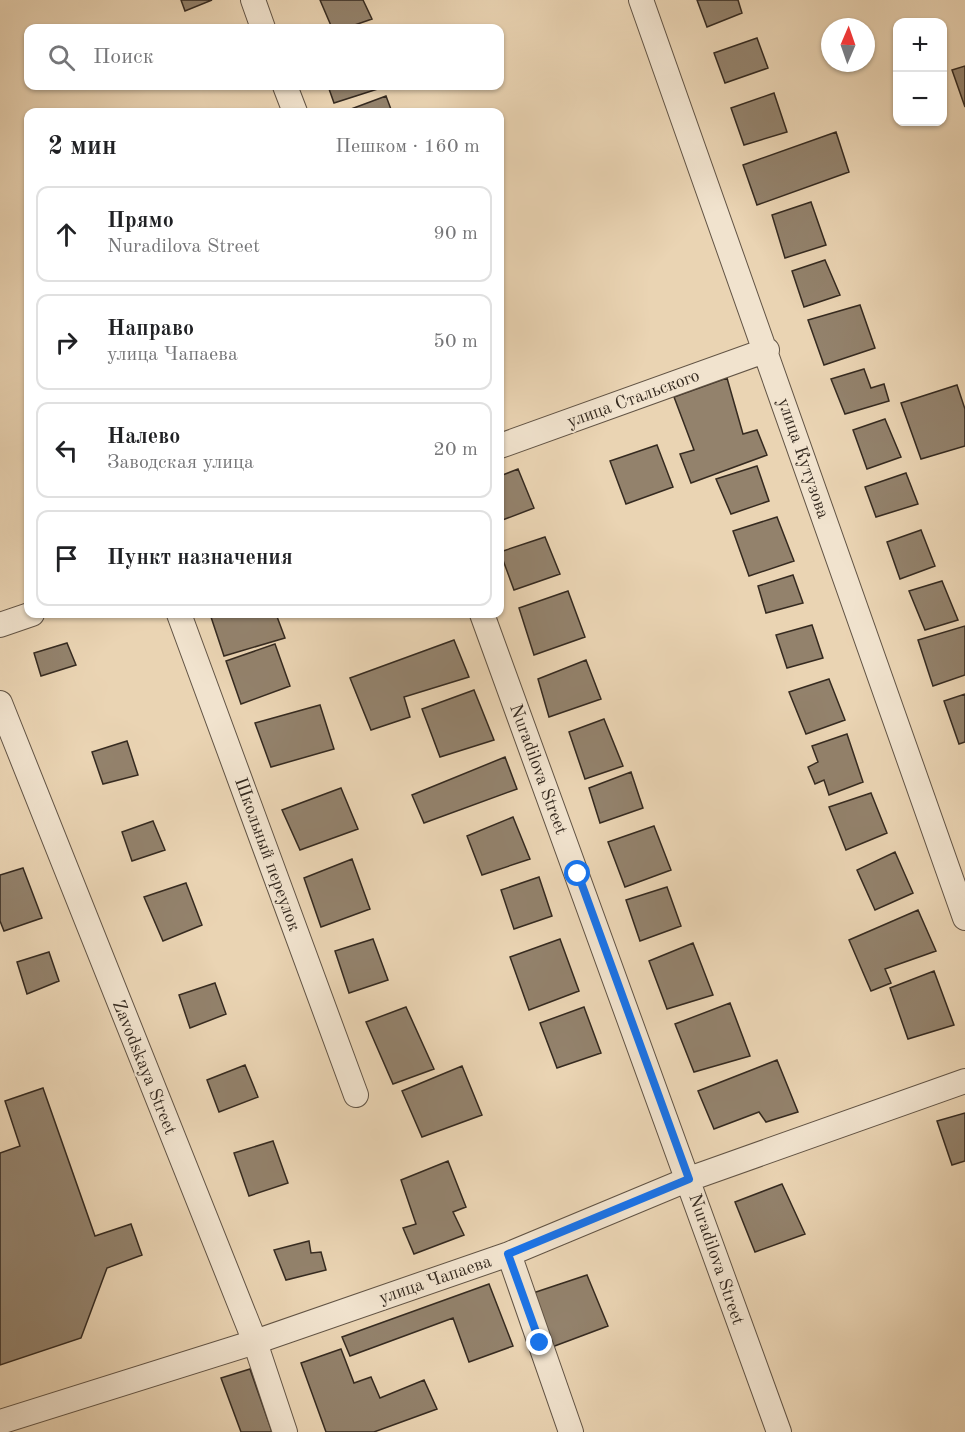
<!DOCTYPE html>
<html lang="ru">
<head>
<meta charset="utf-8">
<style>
  :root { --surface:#fff; --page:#f2f2f2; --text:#202124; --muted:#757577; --line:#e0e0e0 }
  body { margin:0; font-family:"Old Standard TT",serif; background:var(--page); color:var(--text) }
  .controls { position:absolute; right:18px; top:18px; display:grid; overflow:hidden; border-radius:12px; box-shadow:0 2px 4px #0004 }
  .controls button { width:54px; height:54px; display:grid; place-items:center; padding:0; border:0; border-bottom:2px solid var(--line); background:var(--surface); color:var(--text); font:30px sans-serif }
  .compass { position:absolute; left:821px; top:18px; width:54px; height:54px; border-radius:50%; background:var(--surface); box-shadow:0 2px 4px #0004; rotate:2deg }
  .stop { position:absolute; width:18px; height:18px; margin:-14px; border:4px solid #1a73e8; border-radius:50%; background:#fff }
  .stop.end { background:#1a73e8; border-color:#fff; box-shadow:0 2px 6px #0008 }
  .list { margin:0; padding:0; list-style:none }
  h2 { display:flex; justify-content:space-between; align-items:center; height:78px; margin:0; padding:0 24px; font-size:26px }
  h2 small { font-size:20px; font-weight:400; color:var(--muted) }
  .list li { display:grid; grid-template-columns:39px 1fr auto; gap:18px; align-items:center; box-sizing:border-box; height:96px; margin:0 12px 12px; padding:0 12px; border:2px solid var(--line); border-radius:12px }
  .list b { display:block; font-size:22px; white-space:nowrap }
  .list p { margin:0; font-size:20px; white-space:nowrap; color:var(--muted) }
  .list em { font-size:20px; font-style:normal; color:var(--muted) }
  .icon { flex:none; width:33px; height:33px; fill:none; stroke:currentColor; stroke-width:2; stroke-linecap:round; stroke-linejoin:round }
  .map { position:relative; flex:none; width:965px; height:1432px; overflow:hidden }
  .search { position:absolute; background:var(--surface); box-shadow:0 2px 4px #0004; left:24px; top:24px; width:480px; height:66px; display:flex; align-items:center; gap:15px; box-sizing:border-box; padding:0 21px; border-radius:12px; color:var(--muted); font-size:22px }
  .panel { position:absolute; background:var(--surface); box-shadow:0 2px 4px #0004; left:24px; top:108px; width:480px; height:510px; border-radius:12px }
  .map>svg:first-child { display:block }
  .building { fill:#93826c; stroke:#352a20; stroke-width:1.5 }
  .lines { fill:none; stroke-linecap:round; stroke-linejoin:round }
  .minor-casing { stroke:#625445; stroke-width:26 }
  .minor { stroke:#f1e3ce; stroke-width:24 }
  .route { stroke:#1a73e8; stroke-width:8 }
  .labels { text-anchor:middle; stroke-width:4.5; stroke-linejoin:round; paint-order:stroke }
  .street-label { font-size:18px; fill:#352a20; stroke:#f1e3ce }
</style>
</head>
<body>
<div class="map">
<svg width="965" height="1432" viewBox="0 0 965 1432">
  <rect width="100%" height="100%" fill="#ead4b3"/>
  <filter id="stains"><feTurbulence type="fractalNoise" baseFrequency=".00333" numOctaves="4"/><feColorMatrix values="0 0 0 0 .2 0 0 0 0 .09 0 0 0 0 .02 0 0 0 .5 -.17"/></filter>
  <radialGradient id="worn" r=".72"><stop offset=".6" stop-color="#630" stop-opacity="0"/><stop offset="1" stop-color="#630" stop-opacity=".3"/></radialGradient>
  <!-- building -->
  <path class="building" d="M181,0H212L185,11Z
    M320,0H363L372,19L346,28H332Z
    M697,0H738L742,13L707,27Z
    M757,38L768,68L725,83L714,53Z
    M965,66V107L952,70Z
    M328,86H387L334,103Z
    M774,93L787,132L744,145L731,108Z
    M386,96L392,112H343Z
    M836,132L849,172L757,205L743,165Z
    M811,202L826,245L785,258L772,215Z
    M825,260L840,295L804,307L792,271Z
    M860,305L875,348L824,365L808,320Z
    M864,369L871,388L884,384L889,401L845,414L831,379Z
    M727,378L743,434L757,430L767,455L691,483L680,454L694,450L674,397Z
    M957,385L965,409V446L921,459L901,403Z
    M885,419L901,457L867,469L853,430Z
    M657,445L673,487L626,504L610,461Z
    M757,466L769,501L731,514L716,479Z
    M518,469L534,508L500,521V476Z
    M906,473L918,504L876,517L865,487Z
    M777,517L794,561L749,576L733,531Z
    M921,530L935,566L900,579L887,542Z
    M545,537L560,574L514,590L500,552Z
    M793,575L803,603L766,613L758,586Z
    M942,581L958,620L925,630L909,591Z
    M568,591L585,637L534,655L519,608Z
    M210,614H276L285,638L224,656Z
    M812,625L823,658L787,668L776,635Z
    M965,626V675L933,686L918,640Z
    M454,640L469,677L404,697L410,717L371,730L350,678Z
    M67,643L76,665L41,676L34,653Z
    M275,644L290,686L241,704L226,661Z
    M586,660L601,699L549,717L538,679Z
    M829,679L845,720L806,734L789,692Z
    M474,690L494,740L440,757L422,709Z
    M965,694V742L959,744L944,701Z
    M320,705L334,749L271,767L255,723Z
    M604,719L623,766L585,779L569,732Z
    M847,734L863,782L829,795L824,780L815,784L808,767L818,762L812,746Z
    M127,741L138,775L103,784L92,752Z
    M505,757L517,789L424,823L412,795Z
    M631,772L643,808L600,823L589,788Z
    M341,788L358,829L300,850L282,810Z
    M871,793L887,833L846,850L829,807Z
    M513,817L530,859L482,875L467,836Z
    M153,821L165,850L132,861L122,832Z
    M654,826L671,870L625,887L608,842Z
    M895,852L913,893L875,910L857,870Z
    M352,859L370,909L321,927L304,878Z
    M23,868L42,918L4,931L0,921V875Z
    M539,877L552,916L514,929L501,890Z
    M186,883L202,925L163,941L144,897Z
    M667,887L681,926L640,941L626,900Z
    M918,910L936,951L885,969L891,983L871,991L849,940Z
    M373,939L388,980L349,993L335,951Z
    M560,939L579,991L529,1010L510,957Z
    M693,943L713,995L667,1009L649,961Z
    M49,952L59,981L27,994L17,962Z
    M934,971L954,1025L908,1039L890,988Z
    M215,983L226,1014L190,1028L179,995Z
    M730,1003L750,1056L694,1072L675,1024Z
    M406,1007L434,1069L393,1084L366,1022Z
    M584,1007L601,1053L557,1068L540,1023Z
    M777,1060L798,1112L766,1122L759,1112L714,1129L698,1091Z
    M245,1065L258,1097L219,1112L207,1080Z
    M462,1066L482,1115L422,1137L402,1091Z
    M43,1088L95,1236L131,1224L142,1255L107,1268L81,1338L0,1365V1153L20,1146L5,1101Z
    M965,1113V1161L952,1165L937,1121Z
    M273,1141L288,1183L249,1196L234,1153Z
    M448,1161L466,1207L453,1212L464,1235L414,1254L403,1228L416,1224L401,1180Z
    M782,1184L805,1234L755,1252L735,1202Z
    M309,1241L311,1253L321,1252L326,1270L286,1280L274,1250Z
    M587,1275L608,1326L552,1347L533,1293Z
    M489,1284L513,1346L469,1362L453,1318L350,1356L342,1337Z
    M341,1349L354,1383L371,1377L380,1398L424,1380L437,1409L374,1432H326L301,1363Z
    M250,1369L272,1432H241L221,1378Z"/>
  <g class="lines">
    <!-- minor casing -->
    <g class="minor-casing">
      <path id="minor" d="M253,0L263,28
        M641,0L965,918
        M285,86L295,112
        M500,446L767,350
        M179,614L356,1095
        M482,614L779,1432
        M0,625L32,614
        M0,703L255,1342L285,1432
        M509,1254L571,1432
        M0,1422L255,1342L509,1254L689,1179L965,1081"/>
    </g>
    <!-- minor -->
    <use href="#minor" class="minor"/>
  </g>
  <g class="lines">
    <!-- route -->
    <path class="route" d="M540,1343L508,1254L689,1179L578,874"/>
  </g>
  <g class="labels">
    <!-- street labels -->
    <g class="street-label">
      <text transform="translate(633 398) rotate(-20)" y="6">улица Стальского</text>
      <text transform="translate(804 458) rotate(71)" y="6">улица Кутузова</text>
      <text transform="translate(539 769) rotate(70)" y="6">Nuradilova Street</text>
      <text transform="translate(268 854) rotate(70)" y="6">Школьный переулок</text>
      <text transform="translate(145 1067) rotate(68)" y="6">Zavodskaya Street</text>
      <text transform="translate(717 1259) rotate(71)" y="6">Nuradilova Street</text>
      <text transform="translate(435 1279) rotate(-19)" y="6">улица Чапаева</text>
    </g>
  </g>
  <rect width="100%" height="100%" filter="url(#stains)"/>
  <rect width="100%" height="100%" fill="url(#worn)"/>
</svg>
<div class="controls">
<button>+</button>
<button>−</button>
</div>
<svg class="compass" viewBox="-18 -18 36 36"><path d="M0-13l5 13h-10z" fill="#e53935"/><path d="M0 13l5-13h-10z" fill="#757577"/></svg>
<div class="stop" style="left:578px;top:874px"></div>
<div class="stop end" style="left:540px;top:1343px"></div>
<div class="search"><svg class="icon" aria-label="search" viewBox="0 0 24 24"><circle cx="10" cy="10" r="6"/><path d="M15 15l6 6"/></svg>Поиск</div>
<section class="panel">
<h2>2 мин<small>Пешком · 160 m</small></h2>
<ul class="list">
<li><svg class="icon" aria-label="ahead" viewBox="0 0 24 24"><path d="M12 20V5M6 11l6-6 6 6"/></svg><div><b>Прямо</b><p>Nuradilova Street</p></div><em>90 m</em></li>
<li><svg class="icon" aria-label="right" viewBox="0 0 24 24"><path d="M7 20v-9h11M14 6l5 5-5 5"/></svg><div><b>Направо</b><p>улица Чапаева</p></div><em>50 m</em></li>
<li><svg class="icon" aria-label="left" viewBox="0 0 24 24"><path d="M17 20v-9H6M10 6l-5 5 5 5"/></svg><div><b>Налево</b><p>Заводская улица</p></div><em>20 m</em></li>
<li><svg class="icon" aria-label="arrive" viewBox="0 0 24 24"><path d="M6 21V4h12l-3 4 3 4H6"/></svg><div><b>Пункт назначения</b></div></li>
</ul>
</section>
</div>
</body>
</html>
